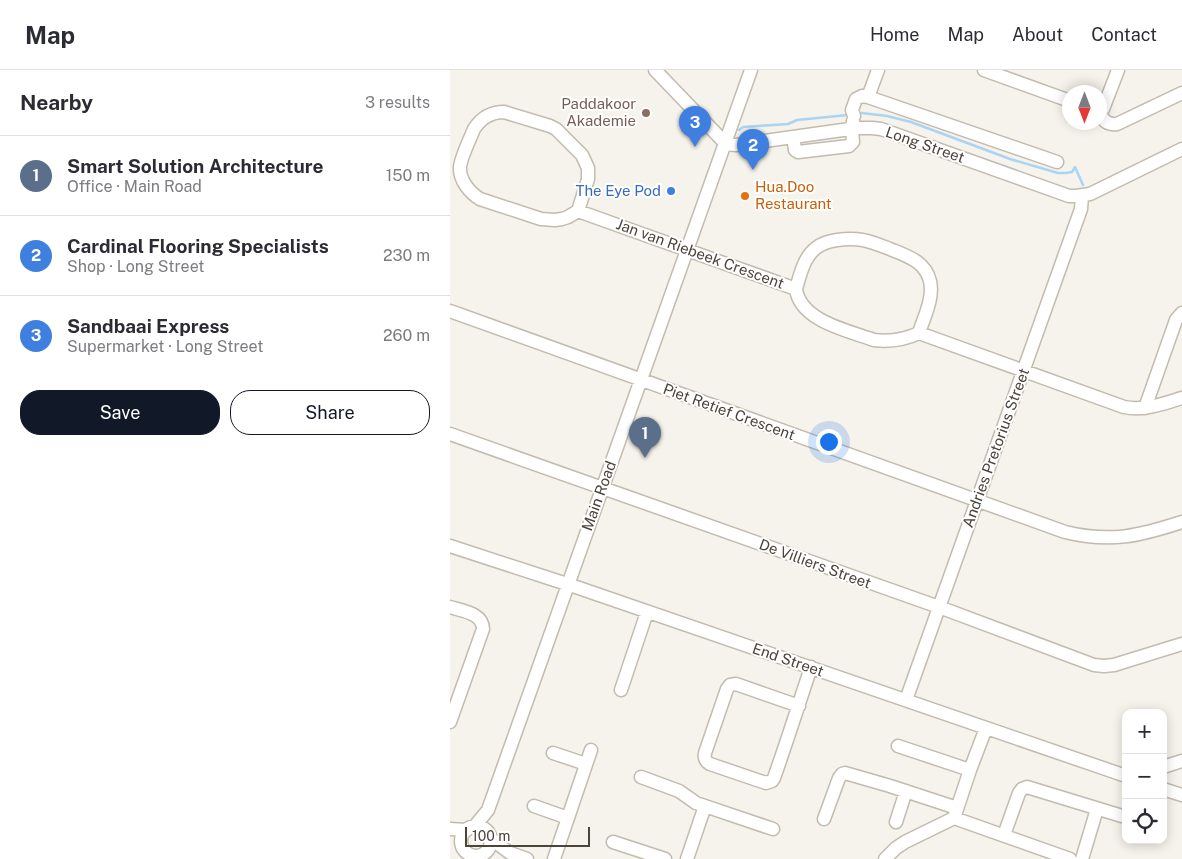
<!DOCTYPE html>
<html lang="en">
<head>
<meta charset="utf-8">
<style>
  :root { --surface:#fff; --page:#f2f2f3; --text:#2b2b33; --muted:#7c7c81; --line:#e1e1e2; --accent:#111827 }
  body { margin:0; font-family:"Public Sans",sans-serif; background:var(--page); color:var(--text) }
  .controls { position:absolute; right:15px; bottom:15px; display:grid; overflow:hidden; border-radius:10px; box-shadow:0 2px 12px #0003 }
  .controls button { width:45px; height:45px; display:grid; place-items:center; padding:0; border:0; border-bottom:1px solid var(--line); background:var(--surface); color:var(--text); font:25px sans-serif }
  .compass { position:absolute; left:612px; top:15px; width:45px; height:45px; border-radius:50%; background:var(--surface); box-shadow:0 2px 12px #0003; rotate:180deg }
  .scale { position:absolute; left:15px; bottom:12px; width:125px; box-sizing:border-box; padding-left:5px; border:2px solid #4b4439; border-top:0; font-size:14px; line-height:18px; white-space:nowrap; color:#4b4439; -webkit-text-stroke:4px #fff; paint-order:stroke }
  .you { position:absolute; left:378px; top:371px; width:18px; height:18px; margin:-12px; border:4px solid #fff; border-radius:50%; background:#1a73e8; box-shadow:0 0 0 8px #1a73e833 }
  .badge { display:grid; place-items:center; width:32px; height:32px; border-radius:50%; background:var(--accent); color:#fff; font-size:16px; font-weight:700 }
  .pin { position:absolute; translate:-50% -41px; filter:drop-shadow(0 1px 2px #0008) }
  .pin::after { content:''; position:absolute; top:26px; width:18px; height:15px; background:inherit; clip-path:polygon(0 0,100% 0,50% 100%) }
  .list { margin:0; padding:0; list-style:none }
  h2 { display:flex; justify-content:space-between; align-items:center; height:65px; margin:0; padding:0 20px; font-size:21px }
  h2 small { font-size:16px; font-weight:400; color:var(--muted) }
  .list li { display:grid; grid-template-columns:32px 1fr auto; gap:15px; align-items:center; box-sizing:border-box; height:80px; padding:0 20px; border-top:1px solid var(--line) }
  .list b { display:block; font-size:19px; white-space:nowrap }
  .list p { margin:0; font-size:16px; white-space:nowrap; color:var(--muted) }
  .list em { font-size:16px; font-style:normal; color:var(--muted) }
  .actions { display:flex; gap:10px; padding:15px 20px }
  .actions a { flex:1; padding:11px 0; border:1px solid var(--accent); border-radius:20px; text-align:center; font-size:18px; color:var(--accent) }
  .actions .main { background:var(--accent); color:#fff }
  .icon { flex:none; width:28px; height:28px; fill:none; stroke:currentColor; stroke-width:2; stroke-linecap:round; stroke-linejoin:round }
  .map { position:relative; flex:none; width:732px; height:789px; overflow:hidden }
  header { display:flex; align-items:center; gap:30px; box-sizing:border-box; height:70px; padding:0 25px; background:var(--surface); border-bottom:1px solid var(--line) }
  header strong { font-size:24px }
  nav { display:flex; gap:28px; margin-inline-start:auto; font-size:18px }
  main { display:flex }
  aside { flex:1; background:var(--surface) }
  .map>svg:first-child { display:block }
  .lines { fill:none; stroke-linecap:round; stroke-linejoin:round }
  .stream { stroke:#a9d4f2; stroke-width:2.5 }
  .minor-casing { stroke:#c2bbae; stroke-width:15 }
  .minor { stroke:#fff; stroke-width:12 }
  .education-dot { fill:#8d6e63; stroke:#fff; stroke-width:2 }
  .shop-dot { fill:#3f7fe0; stroke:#fff; stroke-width:2 }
  .food-dot { fill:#e8710a; stroke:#fff; stroke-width:2 }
  .labels { text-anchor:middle; stroke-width:4; stroke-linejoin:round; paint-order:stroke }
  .education-label { font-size:15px; fill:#785e54; stroke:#fff; text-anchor:end }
  .street-label { font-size:15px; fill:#4b4439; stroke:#fff }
  .food-label { font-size:15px; fill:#c56008; stroke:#fff; text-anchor:start }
  .shop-label { font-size:15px; fill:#366cbe; stroke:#fff; text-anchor:end }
</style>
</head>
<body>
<header>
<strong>Map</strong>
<nav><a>Home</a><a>Map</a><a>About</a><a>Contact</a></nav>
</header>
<main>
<aside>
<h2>Nearby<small>3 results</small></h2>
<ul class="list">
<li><span class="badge" style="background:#5c6f8a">1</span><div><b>Smart Solution Architecture</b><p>Office · Main Road</p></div><em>150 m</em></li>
<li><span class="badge" style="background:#3f7fe0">2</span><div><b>Cardinal Flooring Specialists</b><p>Shop · Long Street</p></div><em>230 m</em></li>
<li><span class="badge" style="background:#3f7fe0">3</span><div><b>Sandbaai Express</b><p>Supermarket · Long Street</p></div><em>260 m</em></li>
</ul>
<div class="actions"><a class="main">Save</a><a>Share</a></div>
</aside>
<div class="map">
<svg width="732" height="789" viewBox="0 0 732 789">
  <rect width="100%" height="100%" fill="#f6f3ec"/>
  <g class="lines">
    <!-- stream -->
    <path class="stream" d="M412,43L437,46L461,52L560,89L608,103H616L622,102L625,97L633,115
      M289,60L293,57L338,54L347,50L398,45"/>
    <!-- minor casing -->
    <g class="minor-casing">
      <path id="minor" d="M205,0L276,74L286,75L407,58H422L431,59L619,126H626L640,124L732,79
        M534,0L620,31
        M418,27L428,0
        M54,42L100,56L106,59L132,85L138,98V109L128,141L118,147L112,149L105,150L91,149L30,129C20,123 9,110 10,97C11,87 20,69 24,59C31,48 40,42 54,42Z
        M650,42C652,51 658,55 667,54L732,23
        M650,42L653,39L668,0
        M404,46L402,40L406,29L412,26L418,27L607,92
        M343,67L345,80L348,82L399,76L403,72L402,59L403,51
        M128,141L346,219
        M346,219C350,251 399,261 424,270C440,272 454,270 469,263L674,337C694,341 713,334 732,328
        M346,219C350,205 354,187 366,178C372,173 380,171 387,170C410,167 419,171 440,179C457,186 475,191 480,211C484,228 474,247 469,263
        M0,241L615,462C661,473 689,466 732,452
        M695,338L726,250L732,243
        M0,364L489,537L644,595L654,596L664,595L732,574
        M0,476L126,517L676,706
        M0,537C12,541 33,543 33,559L0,652
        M171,620L197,542
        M456,630L631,139L632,126
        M349,636L286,614L280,615L277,619L255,683C254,688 255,691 260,694L316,713L322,711L324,708C337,671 349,634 361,597
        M448,676L520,700
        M103,683L136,694
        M713,697L732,691
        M191,707L229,721L246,733L323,759
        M713,719L732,725
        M84,736L118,748
        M504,748L620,789
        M374,749L389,708L392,704L395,703L440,716L507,738
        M446,752L456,721
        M11 771a15 15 0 1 1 30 0a15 15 0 1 1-30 0Z
        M24,757L38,740L301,0
        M0,759L17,760
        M554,765L569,723L572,719L577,717L672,746
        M41,769L60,783L77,789
        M163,772L215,789
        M104,789L141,680
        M237,789L255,736
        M435,789L446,778L455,772L504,748L520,700L536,658
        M632,789L647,739"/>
    </g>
    <!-- minor -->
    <use href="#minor" class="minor"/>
  </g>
  <!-- markers -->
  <circle class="education-dot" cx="196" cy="43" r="5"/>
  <circle class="shop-dot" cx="221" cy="121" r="5"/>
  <circle class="food-dot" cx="295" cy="126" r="5"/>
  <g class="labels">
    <!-- education labels -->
    <g class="education-label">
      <text x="186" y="39">Paddakoor<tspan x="186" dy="17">Akademie</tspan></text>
    </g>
    <!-- street labels -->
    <g class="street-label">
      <text transform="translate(475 75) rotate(19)" y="5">Long Street</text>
      <text transform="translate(250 184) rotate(20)" y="5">Jan van Riebeek Crescent</text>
      <text transform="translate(279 342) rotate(20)" y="5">Piet Retief Crescent</text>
      <text transform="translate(546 378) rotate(-70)" y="5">Andries Pretorius Street</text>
      <text transform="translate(149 426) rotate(-70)" y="5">Main Road</text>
      <text transform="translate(365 494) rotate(20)" y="5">De Villiers Street</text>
      <text transform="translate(338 590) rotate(19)" y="5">End Street</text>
    </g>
    <!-- food labels -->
    <g class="food-label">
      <text x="305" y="122">Hua.Doo<tspan x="305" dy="17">Restaurant</tspan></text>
    </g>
    <!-- shop labels -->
    <g class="shop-label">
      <text x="211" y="126">The Eye Pod</text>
    </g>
  </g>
</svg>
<div class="controls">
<button>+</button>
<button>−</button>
<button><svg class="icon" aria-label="locate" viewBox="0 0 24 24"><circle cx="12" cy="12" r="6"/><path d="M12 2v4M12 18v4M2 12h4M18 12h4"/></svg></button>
</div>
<svg class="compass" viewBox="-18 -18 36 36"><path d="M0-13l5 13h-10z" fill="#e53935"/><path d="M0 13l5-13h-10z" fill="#7c7c81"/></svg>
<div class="scale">100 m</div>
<div class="you"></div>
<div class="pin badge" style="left:195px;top:388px;background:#5c6f8a">1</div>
<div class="pin badge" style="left:303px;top:100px;background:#3f7fe0">2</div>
<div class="pin badge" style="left:245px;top:77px;background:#3f7fe0">3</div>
</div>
</main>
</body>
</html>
